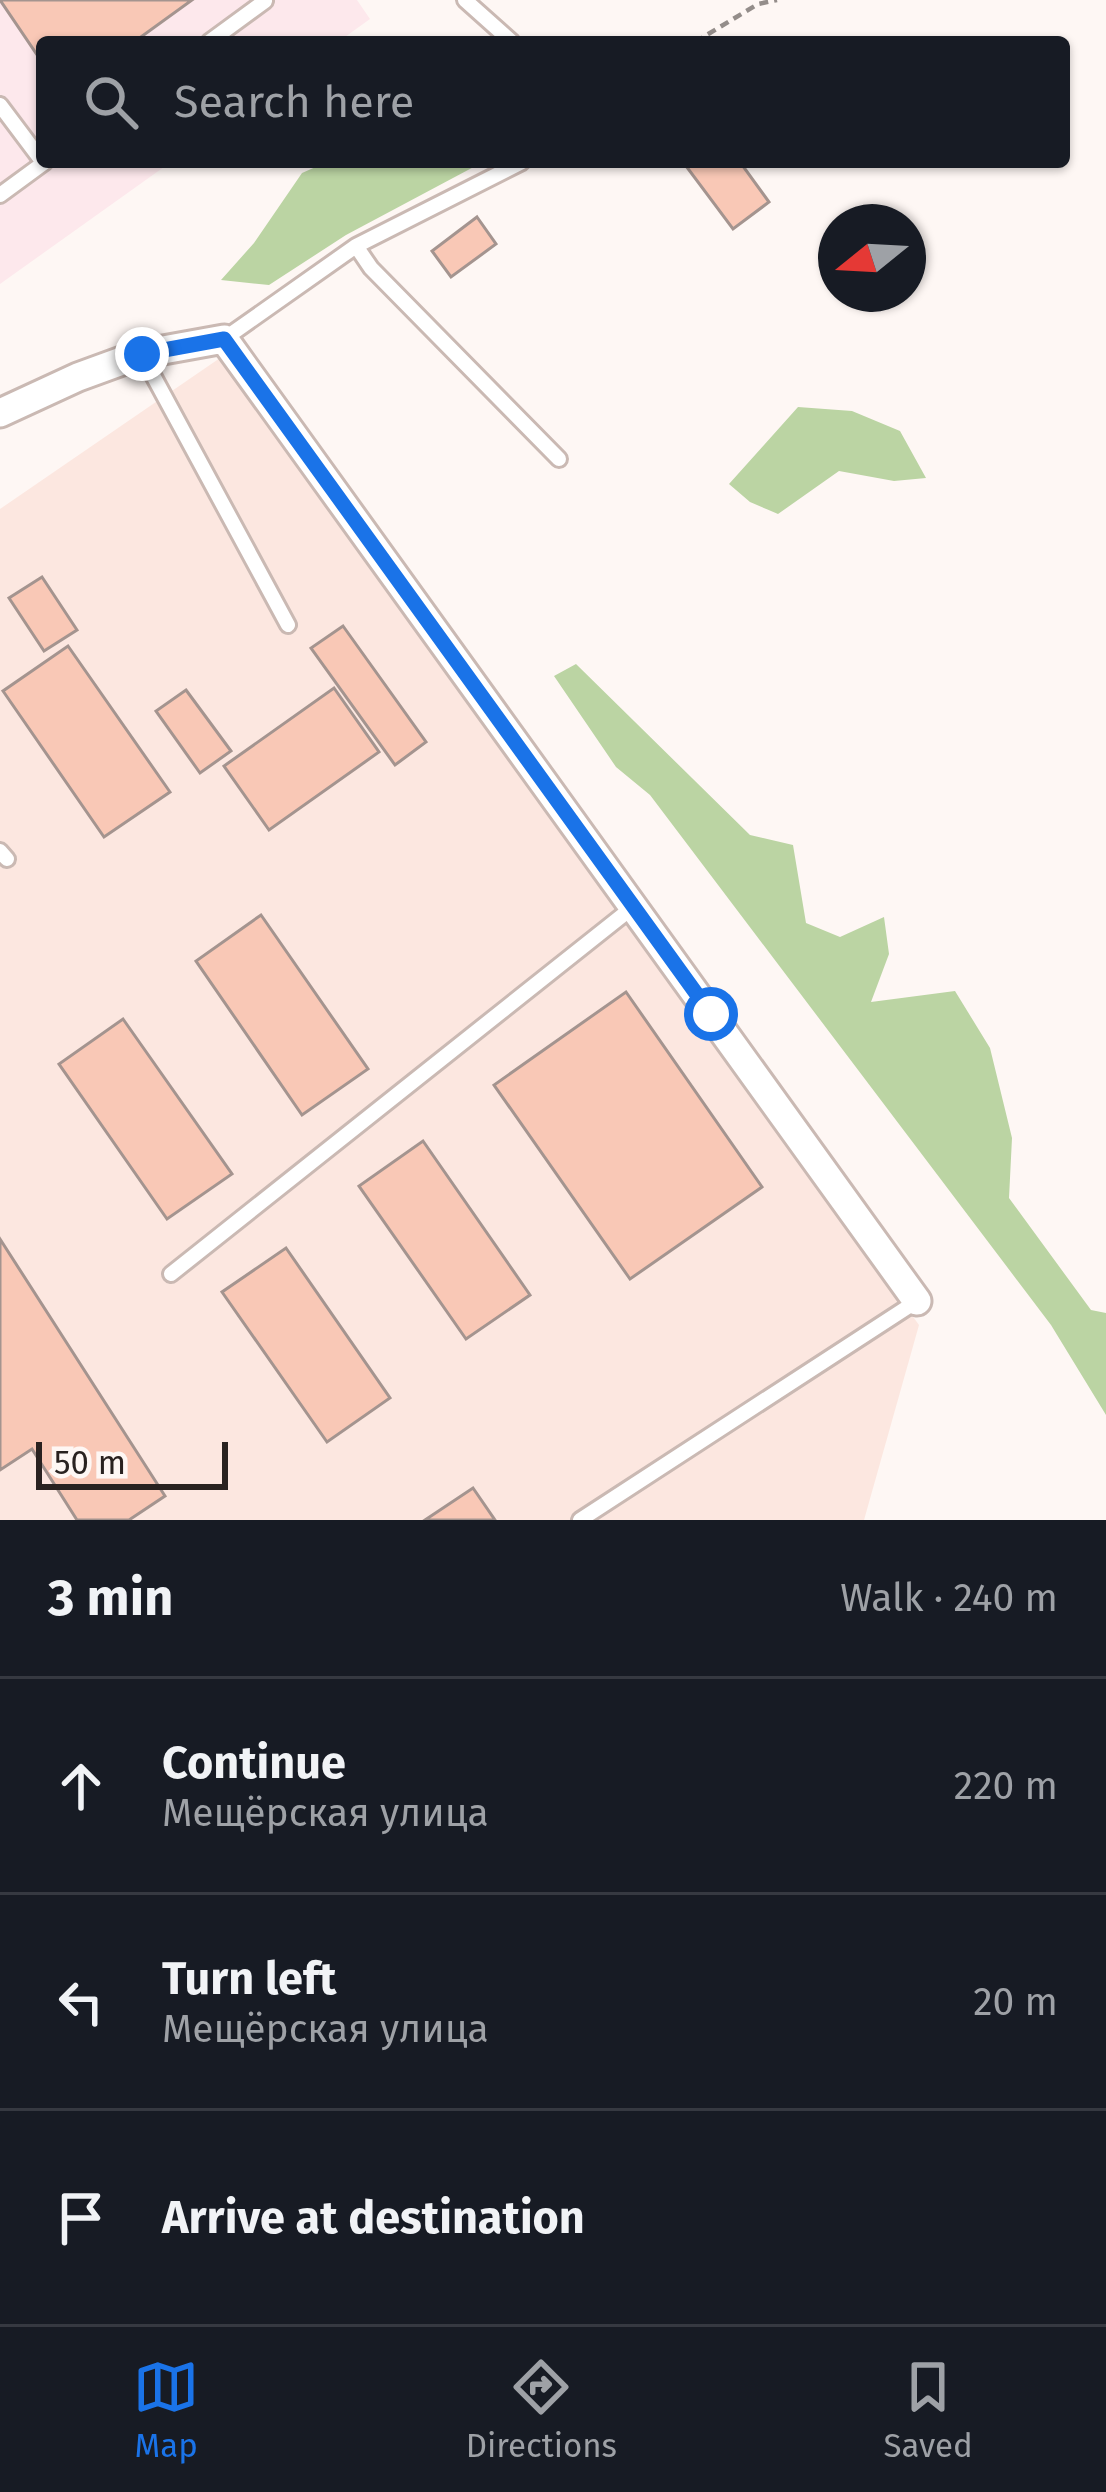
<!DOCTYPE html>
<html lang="en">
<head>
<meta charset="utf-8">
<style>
  :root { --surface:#171b24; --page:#242831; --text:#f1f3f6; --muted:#9ea1a6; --line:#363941; --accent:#1a73e8 }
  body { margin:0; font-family:"Fira Sans",sans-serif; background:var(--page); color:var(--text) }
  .compass { position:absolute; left:818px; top:204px; width:108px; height:108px; border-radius:50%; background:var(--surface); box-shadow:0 3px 9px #0004; rotate:252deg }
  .scale { position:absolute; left:36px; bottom:30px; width:192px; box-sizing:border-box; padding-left:12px; border:6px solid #292220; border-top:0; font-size:33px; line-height:42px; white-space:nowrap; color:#292220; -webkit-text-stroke:9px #fef7f4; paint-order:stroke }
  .stop { position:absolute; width:36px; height:36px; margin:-27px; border:9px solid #1a73e8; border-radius:50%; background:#fff }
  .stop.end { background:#1a73e8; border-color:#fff; box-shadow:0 3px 12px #0008 }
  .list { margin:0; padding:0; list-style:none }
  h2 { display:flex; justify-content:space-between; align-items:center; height:156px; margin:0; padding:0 48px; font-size:51px }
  h2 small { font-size:39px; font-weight:400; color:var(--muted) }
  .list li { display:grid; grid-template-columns:78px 1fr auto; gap:36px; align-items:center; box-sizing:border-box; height:216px; padding:0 48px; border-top:3px solid var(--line) }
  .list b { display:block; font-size:45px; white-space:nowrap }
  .list p { margin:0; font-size:39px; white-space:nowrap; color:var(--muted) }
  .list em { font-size:39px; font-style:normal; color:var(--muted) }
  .icon { flex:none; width:66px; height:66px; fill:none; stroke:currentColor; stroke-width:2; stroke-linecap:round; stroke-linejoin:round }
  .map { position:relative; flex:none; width:1106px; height:1520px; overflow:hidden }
  .search { position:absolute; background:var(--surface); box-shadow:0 3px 9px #0004; left:36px; right:36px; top:36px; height:132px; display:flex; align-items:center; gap:30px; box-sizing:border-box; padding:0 42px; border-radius:12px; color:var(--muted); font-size:45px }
  .sheet { height:804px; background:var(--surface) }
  nav { display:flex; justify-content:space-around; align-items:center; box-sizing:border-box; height:168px; border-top:3px solid var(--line); background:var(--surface); font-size:33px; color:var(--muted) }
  nav a { display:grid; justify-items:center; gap:6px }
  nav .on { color:var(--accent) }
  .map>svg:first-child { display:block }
  .commercial { fill:#fde8ec }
  .built { fill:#fce7e0 }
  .green { fill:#bbd4a3 }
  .building { fill:#f9c8b6; stroke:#a4948f; stroke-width:3 }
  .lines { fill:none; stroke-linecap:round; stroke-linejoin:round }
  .service-casing { stroke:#cab9b3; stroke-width:20 }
  .minor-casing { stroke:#cab9b3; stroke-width:33 }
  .path { stroke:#948d8a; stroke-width:4.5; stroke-dasharray:9 6; stroke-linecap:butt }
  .service { stroke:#fff; stroke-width:14 }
  .minor { stroke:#fff; stroke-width:27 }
  .route { stroke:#1a73e8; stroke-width:15 }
</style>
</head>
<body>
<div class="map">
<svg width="1106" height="1520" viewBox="0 0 1106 1520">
  <rect width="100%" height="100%" fill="#fef7f4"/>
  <!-- commercial -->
  <path class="commercial" d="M0,0H357L370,19L338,42H42V162H171L0,284Z"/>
  <!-- built -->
  <path class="built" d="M220,358L919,1325L864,1520H0V509Z"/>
  <!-- green -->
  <path class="green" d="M327,162H483L346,235L269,285L221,280L254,243L302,173Z
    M798,407L852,411L900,431L926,478L894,481L839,471L778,514L750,502L729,484Z
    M576,664L750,835L793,845L806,923L840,937L884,917L889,954L871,1002L955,991L990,1048L1012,1138L1009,1198L1091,1310L1106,1313V1415L1051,1325L650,795L616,767L554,676Z"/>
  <!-- building -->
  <path class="building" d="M0,0H192L134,42H42V62Z
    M683,162H740L769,202L733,229Z
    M477,217L496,244L451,277L432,251Z
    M42,577L77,630L44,651L9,598Z
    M343,626L426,742L395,765L311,648Z
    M68,646L170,792L104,837L3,691Z
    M334,688L379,752L269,830L224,766Z
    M186,690L231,751L200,773L156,711Z
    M261,915L368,1069L302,1115L196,961Z
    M626,992L762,1187L630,1279L494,1085Z
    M123,1019L232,1174L167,1219L59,1064Z
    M423,1141L530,1295L466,1339L359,1186Z
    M0,1239L165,1496L129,1520H77L32,1449L0,1470Z
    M286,1248L390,1398L327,1442L222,1292Z
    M473,1488L495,1520H425Z"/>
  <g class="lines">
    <!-- service casing -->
    <g class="service-casing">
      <path id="service" d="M465,0L512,42
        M209,42L265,1
        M0,105L42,161
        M0,195L45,162
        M356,246L522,162
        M224,339L356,246L371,268L559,459
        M142,355L288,625
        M0,851L7,859
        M171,1274L633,907
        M580,1520L917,1301"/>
    </g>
    <!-- minor casing -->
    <g class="minor-casing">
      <path id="minor" d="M0,413L78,377L141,354L224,339L917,1301"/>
    </g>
    <!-- path -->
    <path class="path" d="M695,42L758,4L777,0"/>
    <!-- service -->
    <use href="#service" class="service"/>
    <!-- minor -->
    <use href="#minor" class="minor"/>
  </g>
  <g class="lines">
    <!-- route -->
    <path class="route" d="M142,354L224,339L711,1014"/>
  </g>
</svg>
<svg class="compass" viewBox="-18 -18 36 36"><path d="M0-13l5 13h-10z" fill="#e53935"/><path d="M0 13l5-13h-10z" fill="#9ea1a6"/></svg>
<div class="scale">50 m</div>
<div class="stop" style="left:711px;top:1014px"></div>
<div class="stop end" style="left:142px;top:354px"></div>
<div class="search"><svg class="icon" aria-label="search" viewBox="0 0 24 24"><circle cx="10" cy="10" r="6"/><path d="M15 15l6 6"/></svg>Search here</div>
</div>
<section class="sheet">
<h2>3 min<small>Walk · 240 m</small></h2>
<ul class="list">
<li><svg class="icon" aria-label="ahead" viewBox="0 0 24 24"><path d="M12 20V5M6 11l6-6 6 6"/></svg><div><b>Continue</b><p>Мещёрская улица</p></div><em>220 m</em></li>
<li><svg class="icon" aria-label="left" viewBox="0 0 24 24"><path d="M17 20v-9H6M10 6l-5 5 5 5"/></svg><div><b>Turn left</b><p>Мещёрская улица</p></div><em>20 m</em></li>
<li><svg class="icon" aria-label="arrive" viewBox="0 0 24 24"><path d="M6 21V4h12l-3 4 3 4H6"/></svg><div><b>Arrive at destination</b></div></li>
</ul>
</section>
<nav>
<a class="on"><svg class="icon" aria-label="map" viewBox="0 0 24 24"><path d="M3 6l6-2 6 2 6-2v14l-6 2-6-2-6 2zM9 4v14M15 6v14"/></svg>Map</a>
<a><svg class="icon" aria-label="directions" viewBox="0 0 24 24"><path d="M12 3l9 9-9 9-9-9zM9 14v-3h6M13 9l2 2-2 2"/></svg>Directions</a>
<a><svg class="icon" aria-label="saved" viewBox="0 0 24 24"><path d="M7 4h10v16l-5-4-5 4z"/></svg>Saved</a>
</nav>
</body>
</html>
